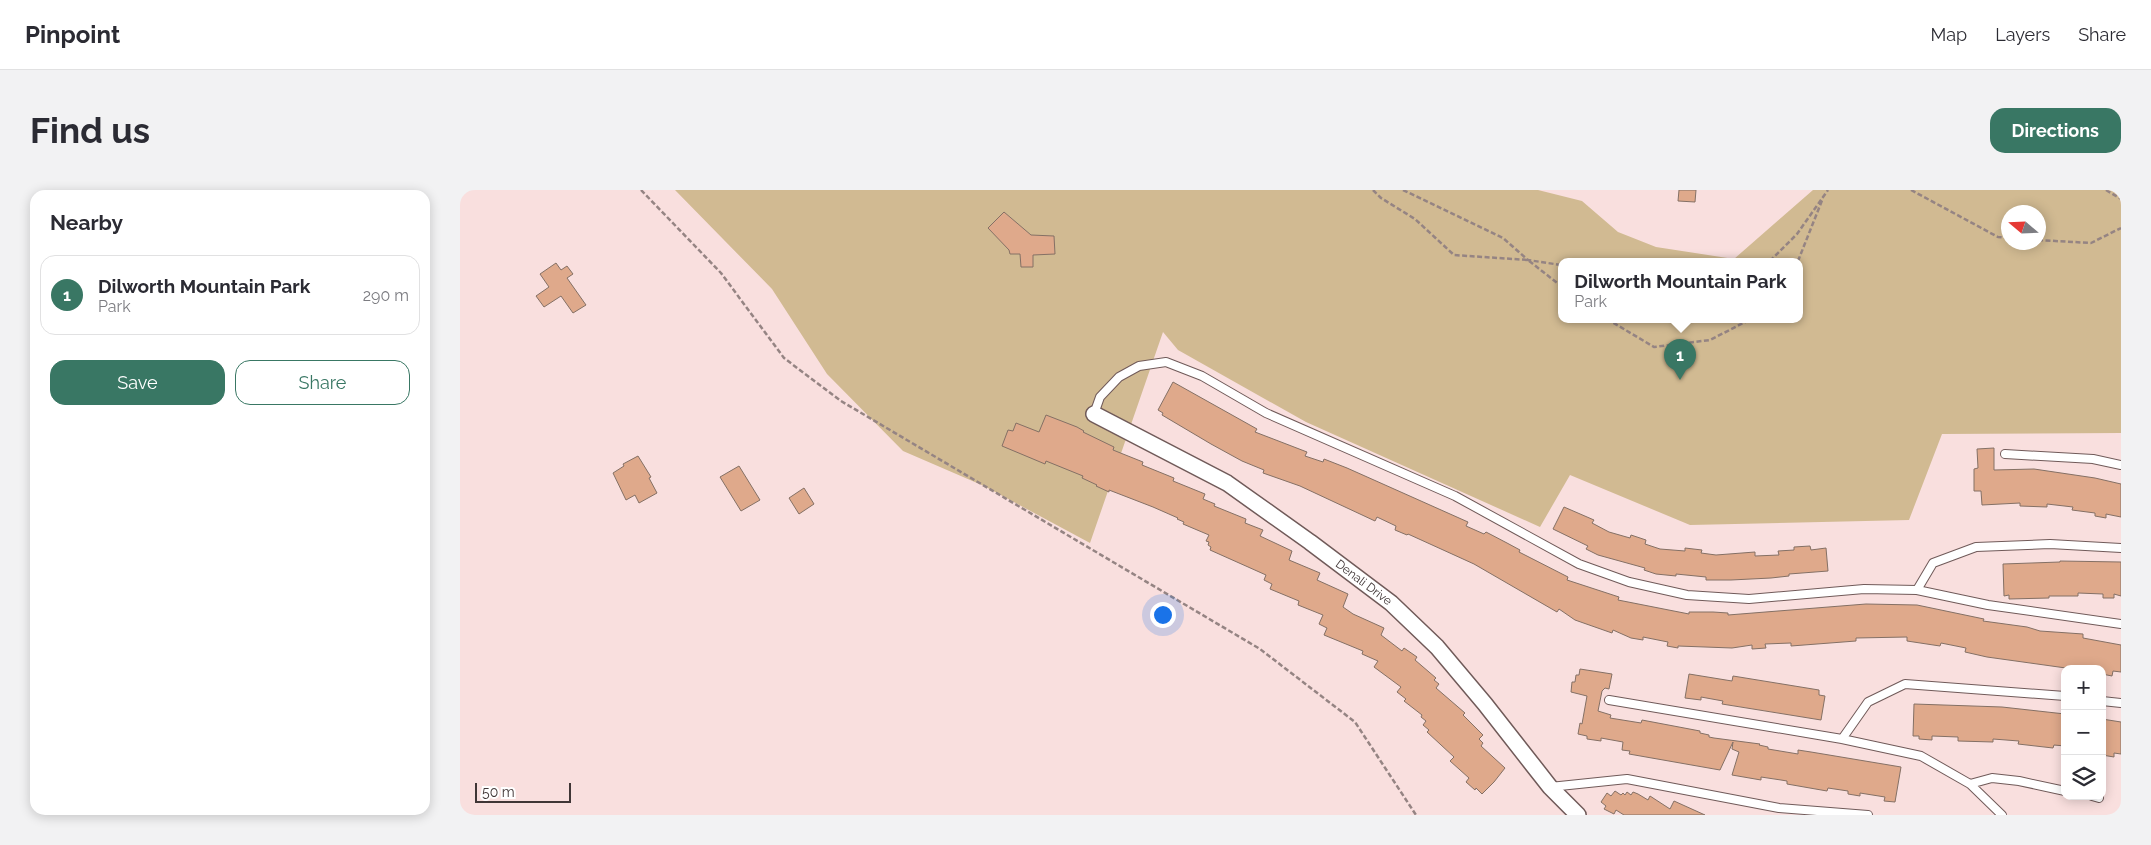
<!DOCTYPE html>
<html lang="en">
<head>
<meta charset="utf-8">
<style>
  :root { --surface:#fff; --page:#f2f2f3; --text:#2b2b33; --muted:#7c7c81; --line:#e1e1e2; --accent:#397764 }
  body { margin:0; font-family:Raleway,sans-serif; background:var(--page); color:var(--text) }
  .controls { position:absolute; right:15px; bottom:15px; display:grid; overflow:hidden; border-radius:10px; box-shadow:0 2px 12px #0003 }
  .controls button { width:45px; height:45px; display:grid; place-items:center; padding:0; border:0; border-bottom:1px solid var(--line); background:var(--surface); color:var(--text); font:25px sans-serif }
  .compass { position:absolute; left:1541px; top:15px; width:45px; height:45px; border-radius:50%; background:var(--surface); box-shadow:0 2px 12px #0003; rotate:289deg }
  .scale { position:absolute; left:15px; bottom:12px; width:96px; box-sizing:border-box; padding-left:5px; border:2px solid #403636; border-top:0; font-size:14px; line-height:18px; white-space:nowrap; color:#403636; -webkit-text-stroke:4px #fff; paint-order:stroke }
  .you { position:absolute; left:702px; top:424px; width:18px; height:18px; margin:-12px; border:4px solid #fff; border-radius:50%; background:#1a73e8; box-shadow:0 0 0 8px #1a73e833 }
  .badge { display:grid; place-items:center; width:32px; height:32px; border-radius:50%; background:var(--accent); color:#fff; font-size:16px; font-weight:700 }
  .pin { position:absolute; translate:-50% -41px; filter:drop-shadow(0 1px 2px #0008) }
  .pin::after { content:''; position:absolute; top:26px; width:18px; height:15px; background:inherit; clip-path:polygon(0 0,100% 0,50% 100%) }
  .popup { position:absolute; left:1098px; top:68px; width:245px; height:65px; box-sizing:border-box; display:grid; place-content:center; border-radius:10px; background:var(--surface); filter:drop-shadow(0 1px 4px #0005); font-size:16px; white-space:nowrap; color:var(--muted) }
  .popup b { font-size:19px; color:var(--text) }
  .popup::after { content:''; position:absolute; left:50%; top:100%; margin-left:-10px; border:10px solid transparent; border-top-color:var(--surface) }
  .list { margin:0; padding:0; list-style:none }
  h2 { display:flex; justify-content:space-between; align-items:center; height:65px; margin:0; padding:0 20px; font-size:21px }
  h2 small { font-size:16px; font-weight:400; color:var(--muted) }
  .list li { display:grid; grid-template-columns:32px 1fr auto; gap:15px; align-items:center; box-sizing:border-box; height:80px; margin:0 10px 10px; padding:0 10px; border:1px solid var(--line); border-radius:15px }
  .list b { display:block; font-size:19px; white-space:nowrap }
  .list p { margin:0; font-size:16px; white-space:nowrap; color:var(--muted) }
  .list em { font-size:16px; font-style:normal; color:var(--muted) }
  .actions { display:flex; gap:10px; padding:15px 20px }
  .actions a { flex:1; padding:11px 0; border:1px solid var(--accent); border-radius:15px; text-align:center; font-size:18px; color:var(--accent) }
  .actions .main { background:var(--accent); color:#fff }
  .icon { flex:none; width:28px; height:28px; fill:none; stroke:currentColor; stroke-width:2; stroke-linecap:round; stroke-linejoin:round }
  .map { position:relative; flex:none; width:1661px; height:625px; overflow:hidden; border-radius:15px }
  header { display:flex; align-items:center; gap:30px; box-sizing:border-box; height:70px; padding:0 25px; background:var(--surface); border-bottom:1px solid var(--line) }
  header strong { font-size:24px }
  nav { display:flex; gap:28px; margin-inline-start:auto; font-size:18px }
  .intro { display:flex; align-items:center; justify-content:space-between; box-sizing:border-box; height:120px; padding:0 30px }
  h1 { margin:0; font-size:35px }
  .button { padding:12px 22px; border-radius:15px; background:var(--accent); color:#fff; font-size:18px; font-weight:700 }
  main { display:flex; gap:30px; padding:0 30px }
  aside { flex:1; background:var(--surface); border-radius:15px; box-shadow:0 2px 12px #0003 }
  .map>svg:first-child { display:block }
  .green { fill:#d1ba92; fill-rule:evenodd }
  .building { fill:#dfa98b; stroke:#847065 }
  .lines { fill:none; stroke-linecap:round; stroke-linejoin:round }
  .lane-casing { stroke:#705a59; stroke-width:10 }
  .street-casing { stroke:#705a59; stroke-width:18 }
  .path { stroke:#958483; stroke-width:2.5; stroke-dasharray:5 2.5; stroke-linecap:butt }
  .lane { stroke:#fff; stroke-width:8 }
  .street { stroke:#fff; stroke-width:15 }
  .labels { text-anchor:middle; stroke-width:4.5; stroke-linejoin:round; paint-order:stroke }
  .street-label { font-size:12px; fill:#403636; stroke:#fff }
</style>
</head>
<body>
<header>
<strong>Pinpoint</strong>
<nav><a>Map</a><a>Layers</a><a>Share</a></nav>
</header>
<div class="intro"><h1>Find us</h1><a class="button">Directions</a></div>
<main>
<aside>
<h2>Nearby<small></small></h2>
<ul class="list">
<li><span class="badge">1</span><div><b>Dilworth Mountain Park</b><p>Park</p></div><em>290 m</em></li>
</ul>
<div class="actions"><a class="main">Save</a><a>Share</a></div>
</aside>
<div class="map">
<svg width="1661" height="625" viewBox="0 0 1661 625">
  <rect width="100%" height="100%" fill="#f9dfde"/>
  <!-- green -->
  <path class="green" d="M215,0H1078L1122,11L1158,42L1196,57L1274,69L1353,0H1661V243L1482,244L1449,330L1230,335L1110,285L1080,337L846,232L718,160L703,142L630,353L524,296L443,261L367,184L312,99ZM1548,22H1578V52H1548ZM1101,71H1339V129H1101Z"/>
  <!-- building -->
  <path class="building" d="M1219,0H1236L1235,12L1218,11Z
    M544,22L571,45L594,46L595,64L573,65V77H561L560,64H550L549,60L528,38Z
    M96,73L101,80L107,76L113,84L107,88L126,115L113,123L101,106L84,117L76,106L89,97L80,84Z
    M713,192L797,239L795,242L847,262L845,266L863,272L864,269L887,278L1008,332L1006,336L1024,344L1026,342L1047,353L1060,360L1059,362L1108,387L1107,390L1159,407L1158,410L1229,424V422H1253L1268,423V425L1406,414L1457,415L1524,429L1523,431L1567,437L1580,441L1623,444V448L1661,455V482L1653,481L1652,486L1642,484V479H1613L1527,467L1505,462L1506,458L1481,453L1480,456L1447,451V447L1396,448V451L1331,456V453L1305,454L1306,458L1292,459V455L1272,458L1218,456V458L1207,456L1208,452L1183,447V450L1171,448L1153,440L1152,443L1115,430L1099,419L1097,422L1014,374L948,344L947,345L935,340L936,336L917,327L915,331L840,296L803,283L804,280L782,271L751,254L702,225L703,223L698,220Z
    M586,225L617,237L624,241L623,242L654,257L653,260L683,272L682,275L714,288L713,291L745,304L743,309L755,314L754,316L786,329L785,333L803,340L800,346L832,361L829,370L860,383L857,390L888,404L883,417L893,424L924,438L921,445L942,461L944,458L957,467L955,470L976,488L974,490L979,494L976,498L1005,523L1003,525L1023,545L1019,549L1023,553L1021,556L1045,578L1034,592L1022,604L1016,598L1015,600L1006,592L1009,588L990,571L994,567L967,542L969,540L963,535L966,531L961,527L962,525L944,511L946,509L937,502L941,497L914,477L918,471L902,464L903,461L864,445L867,438L859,434L863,425L838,415L839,411L810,399L812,394L804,390L806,385L750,360L751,357L748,355L749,352L746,351L749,345L723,334L724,332L717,329L718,328L693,317L649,300V302L636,296L637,295L622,288L623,286L586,271L585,274L542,256L548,240L553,241L556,233L579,242Z
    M1534,258V280L1574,279L1635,288L1661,294V327L1646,324V328L1635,326V323L1612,320L1613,317L1587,314V317L1560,316V313L1522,315L1521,301H1514V279L1518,278L1517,259Z
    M178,266L191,287L189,288L197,303L179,313L175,305L166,310L153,283L164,276L163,274Z
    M279,276L300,310L281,321L260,287Z
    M344,298L354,314L339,324L329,308Z
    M1104,317L1134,330L1132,333L1149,342L1170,348L1171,345L1186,350L1185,354L1200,359L1225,361V358L1242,360L1241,363L1256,365L1295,362V366L1319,365L1318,361L1334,360V357L1350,356L1351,360L1366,358L1368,381L1329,384V386L1311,388L1271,390H1246V387L1216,384V386L1196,384L1184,380L1185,378L1138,365L1126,359L1128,356L1093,339Z
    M1600,371L1661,372V406L1654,404V408H1643V404L1618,403V406H1589V408L1549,409V405L1544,406L1543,374L1600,372Z
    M1120,479L1152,484L1149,499L1145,498L1142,501L1138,521L1151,525L1150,528L1181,533L1182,530L1240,541V543L1249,545V547L1254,548L1300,554L1299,555L1308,557V559L1338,564V560L1351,562L1441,577L1435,612L1424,611L1425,607L1400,603V606L1388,604V601L1368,598L1367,601L1327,594V591L1321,590L1301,587V590L1272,585L1279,562L1272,559L1273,552L1260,580L1169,564L1170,561L1162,560L1163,552L1141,548V551L1127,549V546L1118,544L1120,533L1122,534L1127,506L1111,502L1112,492H1115L1116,485H1119Z
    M1229,484L1272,491L1273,486L1359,500V505L1365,506L1361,530L1262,514L1263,511L1241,507V510L1225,508Z
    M1454,514L1542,517L1605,524V556L1594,555L1593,558L1558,554L1559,551L1533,549V552L1498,551V547L1472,546V550L1459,549V546H1453Z
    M1642,529L1661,532V564L1654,563V567L1642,565Z
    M1155,601L1161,605L1163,603L1165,605L1167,602L1171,605L1173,602L1178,604L1188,610L1190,606L1210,619L1214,611L1245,625H1164L1156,620L1154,624L1144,619L1146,616L1141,612L1147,603L1151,606Z"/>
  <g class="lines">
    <!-- lane casing -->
    <g class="lane-casing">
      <path id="lane" d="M634,224L640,207L659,187L679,176L706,172L742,186L806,223L995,306L1119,374L1169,392L1227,405L1289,409L1404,399L1457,400L1473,373L1516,357L1590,354L1661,358
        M1545,264L1633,269L1661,275
        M1457,400L1528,415L1661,434
        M1149,510L1382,549L1461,566L1510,594L1542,625
        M1642,511L1661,513
        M1382,549L1408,512L1445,494L1605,506
        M1510,594L1532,588L1559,591L1605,601
        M1090,597L1167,589L1319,618L1408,625
        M1632,606L1639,608"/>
    </g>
    <!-- street casing -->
    <g class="street-casing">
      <g id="street">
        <path id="s1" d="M634,224L767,293L850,352L931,413L977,457L1025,514L1090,597L1118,625"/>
      </g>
    </g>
    <!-- path -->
    <path class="path" d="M181,0L261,83L324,168L381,211L800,459L895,532L956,625
      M913,0L921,8L955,29L994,65L1068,70L1101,96
      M943,0L1043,48L1068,70L1101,75
      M1451,0L1538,47L1548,48
      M1646,0L1661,9
      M1578,50L1631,53L1661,38
      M1310,71L1337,44L1368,0
      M1338,71L1363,8
      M1147,129L1194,157L1250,150L1291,129"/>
    <!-- lane -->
    <use href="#lane" class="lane"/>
    <!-- street -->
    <use href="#street" class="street"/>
  </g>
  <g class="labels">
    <!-- street labels -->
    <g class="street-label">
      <text dy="4" stroke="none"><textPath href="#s1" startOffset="319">Denali Drive</textPath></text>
    </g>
  </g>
</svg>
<div class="controls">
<button>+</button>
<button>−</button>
<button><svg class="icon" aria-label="layers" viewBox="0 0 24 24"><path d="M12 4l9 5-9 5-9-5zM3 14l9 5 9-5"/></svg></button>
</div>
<svg class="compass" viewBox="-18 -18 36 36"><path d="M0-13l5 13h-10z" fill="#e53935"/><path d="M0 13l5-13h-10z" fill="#7c7c81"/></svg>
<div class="scale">50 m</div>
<div class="you"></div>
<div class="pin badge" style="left:1220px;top:190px">1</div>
<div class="popup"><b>Dilworth Mountain Park</b>Park</div>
</div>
</main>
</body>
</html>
